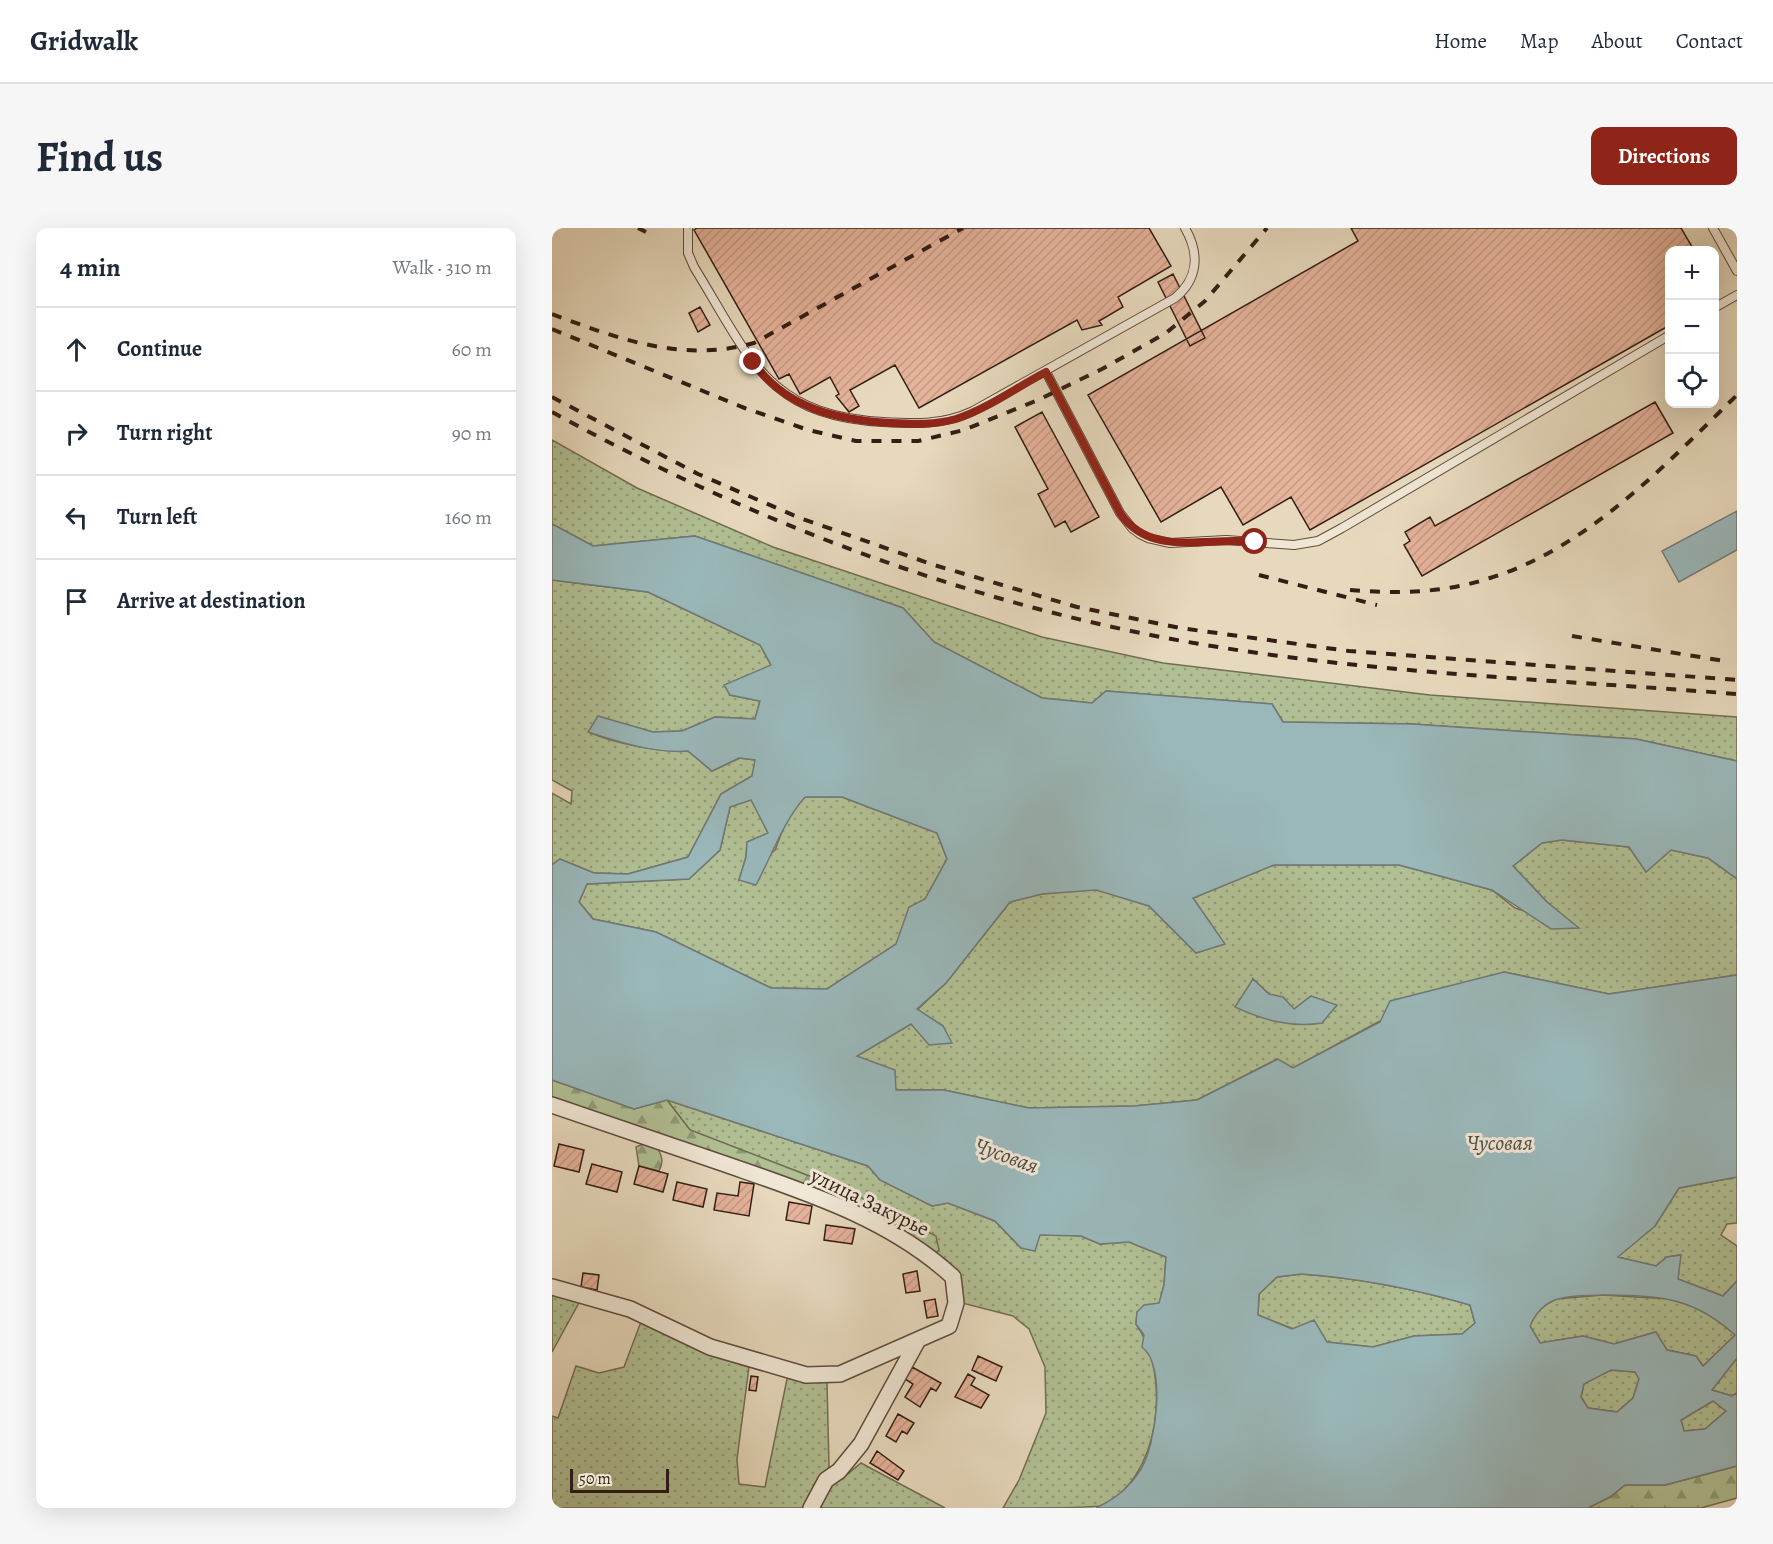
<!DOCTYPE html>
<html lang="en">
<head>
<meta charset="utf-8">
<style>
  :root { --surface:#fff; --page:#f6f6f7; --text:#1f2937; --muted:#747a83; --line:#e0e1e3; --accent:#8f2418 }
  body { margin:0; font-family:Alegreya,serif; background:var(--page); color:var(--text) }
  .controls { position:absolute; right:18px; top:18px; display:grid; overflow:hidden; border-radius:12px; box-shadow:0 6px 24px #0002 }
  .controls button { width:54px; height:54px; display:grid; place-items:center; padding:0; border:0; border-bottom:2px solid var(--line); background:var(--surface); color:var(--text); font:30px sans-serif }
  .scale { position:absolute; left:18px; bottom:15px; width:99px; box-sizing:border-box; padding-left:6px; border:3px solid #331d14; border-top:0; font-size:16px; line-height:21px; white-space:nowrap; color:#331d14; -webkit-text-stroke:4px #efe6d4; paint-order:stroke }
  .stop { position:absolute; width:18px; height:18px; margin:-14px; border:4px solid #8f2418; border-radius:50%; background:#fff }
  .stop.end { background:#8f2418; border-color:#fff; box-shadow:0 2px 6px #0008 }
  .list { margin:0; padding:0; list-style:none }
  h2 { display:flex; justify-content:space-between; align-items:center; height:78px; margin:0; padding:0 24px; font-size:26px }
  h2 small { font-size:20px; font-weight:400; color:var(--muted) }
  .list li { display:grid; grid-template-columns:39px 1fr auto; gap:18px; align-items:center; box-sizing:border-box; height:84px; padding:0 24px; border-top:2px solid var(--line) }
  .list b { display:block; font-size:22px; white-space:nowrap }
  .list em { font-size:20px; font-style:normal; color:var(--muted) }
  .icon { flex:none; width:33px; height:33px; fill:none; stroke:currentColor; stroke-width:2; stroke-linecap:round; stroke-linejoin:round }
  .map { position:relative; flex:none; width:1185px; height:1280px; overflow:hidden; border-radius:12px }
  header { display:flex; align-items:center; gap:36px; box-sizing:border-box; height:84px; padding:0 30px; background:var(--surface); border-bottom:2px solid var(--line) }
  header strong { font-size:28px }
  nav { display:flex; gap:33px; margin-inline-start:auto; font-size:21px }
  .intro { display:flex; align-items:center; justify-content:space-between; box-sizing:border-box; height:144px; padding:0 36px }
  h1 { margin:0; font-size:42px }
  .button { padding:15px 27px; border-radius:12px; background:var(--accent); color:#fff; font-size:21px; font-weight:700 }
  main { display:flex; gap:36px; padding:0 36px }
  aside { flex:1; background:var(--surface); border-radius:12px; box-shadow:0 6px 24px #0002 }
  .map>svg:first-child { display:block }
  .grass { fill:url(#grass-dots); stroke:#726e54; stroke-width:1.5; fill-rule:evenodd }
  .forest { fill:url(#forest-firs); stroke:#726e54; stroke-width:1.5 }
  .water { fill:#9ab8ba; stroke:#717a78; stroke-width:1.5; fill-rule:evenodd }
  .building { fill:url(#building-hatch); stroke:#331d14; stroke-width:1.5 }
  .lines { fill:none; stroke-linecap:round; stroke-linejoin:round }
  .lane-casing { stroke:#604c3e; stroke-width:10 }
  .street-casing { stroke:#604c3e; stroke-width:18 }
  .lane { stroke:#efe6d4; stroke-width:8 }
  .street { stroke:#efe6d4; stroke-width:15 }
  .rail { stroke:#331d14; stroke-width:4; stroke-dasharray:10 10; stroke-linecap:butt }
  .route { stroke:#8f2418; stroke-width:8 }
  .labels { text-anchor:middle; stroke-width:6; stroke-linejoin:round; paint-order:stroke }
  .street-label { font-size:21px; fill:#331d14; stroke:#efe6d4 }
  .water-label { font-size:22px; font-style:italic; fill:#524c46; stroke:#efe6d4 }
</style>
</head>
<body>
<header>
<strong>Gridwalk</strong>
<nav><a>Home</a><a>Map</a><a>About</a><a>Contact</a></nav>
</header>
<div class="intro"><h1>Find us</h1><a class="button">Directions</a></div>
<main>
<aside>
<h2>4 min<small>Walk · 310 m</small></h2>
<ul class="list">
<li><svg class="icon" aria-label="ahead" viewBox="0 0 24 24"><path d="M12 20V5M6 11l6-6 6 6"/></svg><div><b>Continue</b></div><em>60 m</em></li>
<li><svg class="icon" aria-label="right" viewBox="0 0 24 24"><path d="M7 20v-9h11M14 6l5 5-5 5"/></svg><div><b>Turn right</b></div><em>90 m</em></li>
<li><svg class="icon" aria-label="left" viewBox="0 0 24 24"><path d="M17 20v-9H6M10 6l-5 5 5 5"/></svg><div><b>Turn left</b></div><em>160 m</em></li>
<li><svg class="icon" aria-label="arrive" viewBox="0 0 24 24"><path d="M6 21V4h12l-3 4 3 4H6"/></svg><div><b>Arrive at destination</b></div></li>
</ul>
</aside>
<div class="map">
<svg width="1185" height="1280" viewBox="0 0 1185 1280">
  <defs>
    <pattern id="grass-dots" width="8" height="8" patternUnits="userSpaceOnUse" patternTransform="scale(1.5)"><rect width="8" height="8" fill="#b1c094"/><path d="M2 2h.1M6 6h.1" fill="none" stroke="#919b78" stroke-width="1.8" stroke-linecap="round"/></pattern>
    <pattern id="forest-firs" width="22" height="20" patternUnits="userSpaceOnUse" patternTransform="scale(1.5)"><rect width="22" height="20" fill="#b1c094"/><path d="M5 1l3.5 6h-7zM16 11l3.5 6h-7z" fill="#919b78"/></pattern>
    <pattern id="building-hatch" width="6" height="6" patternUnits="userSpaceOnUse" patternTransform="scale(1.5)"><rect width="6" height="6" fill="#e5b29a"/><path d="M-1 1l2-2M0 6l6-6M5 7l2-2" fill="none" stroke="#c59984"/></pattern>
  </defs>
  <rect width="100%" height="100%" fill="#e7d9bd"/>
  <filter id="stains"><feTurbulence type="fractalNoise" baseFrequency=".00333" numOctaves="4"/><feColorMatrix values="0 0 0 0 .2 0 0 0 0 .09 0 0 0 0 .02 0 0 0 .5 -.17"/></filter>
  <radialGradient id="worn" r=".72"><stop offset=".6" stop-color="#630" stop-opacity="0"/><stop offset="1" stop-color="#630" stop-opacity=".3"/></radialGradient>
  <!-- grass -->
  <path class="grass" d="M0,212L85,260L221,319L490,409L611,435L878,467L1185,489V533L1084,511L860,496L731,494L720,476L554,463L540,475L490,470L382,414L351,380L143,308L41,318L0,296Z
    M0,352L96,364L208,417L219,437L178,467L208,473L203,491L163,489L130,503L101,504L47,489L37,504C61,515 110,525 136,523L160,543L188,530L204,532L200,548L169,566L136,629L76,646L42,645L8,631L0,637V565L19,576L20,563L0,552Z
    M253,569H290L385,605L395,631L373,671L357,680L345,716L275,761L219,760L104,704L41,691L27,674L35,656L137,651L168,622L178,579L200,571L216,605L195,614L194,629L187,652L223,622L236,588Z
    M1010,612L1077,619L1094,644L1119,622L1156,630L1185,651V747L1057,766L952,744L828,793L741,840L725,831L645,872L582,878L477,880L392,862H343L305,828L359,796L391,798L365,782L394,755L458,674L490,666L544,661L597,678L644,725L672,716L641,670L722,637H847L940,662L963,680L1026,700L995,674L961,638L990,615ZM701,751L717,766L742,781L759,768L785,778L705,789Z
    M115,872L316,938L328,952L380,978L396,975L443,993L469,1020L488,1007L500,1006L529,1008L548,1016L577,1014L614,1029L612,1057L607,1076L585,1084L584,1096C620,1146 609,1253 548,1278C534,1280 469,1280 451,1280L467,1252L494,1185L493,1139L477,1101L461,1088L410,1075L407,1049L296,963L138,902Z
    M1185,949V995L1175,996L1169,1007L1185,1018V1053L1171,1068L1126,1051L1128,1027L1115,1029L1104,1038L1065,1029L1103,998L1127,960Z
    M749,1046C806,1050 863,1061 918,1077L923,1095L910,1106L862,1108L821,1119L775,1114L706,1087L707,1066L725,1049Z
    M0,1064L28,1073L0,1124Z
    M1050,1067L1120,1071L1152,1082L1184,1107L1151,1138L1144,1128L1115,1122L1103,1104L1062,1116L1031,1108L988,1115L978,1098L986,1081L1004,1071Z
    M90,1091L146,1119L197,1139L185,1231L187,1256L213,1259L236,1146L275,1154L277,1239L292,1249L309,1235L393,1280H0V1188L6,1190L24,1138L47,1145L72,1139Z
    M1185,1130V1165L1180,1168L1160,1162Z
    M1059,1142L1083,1144L1087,1151L1081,1170L1065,1184L1036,1180L1029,1169L1032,1155Z
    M1161,1173L1174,1183L1153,1201L1132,1203L1129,1192Z"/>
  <!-- forest -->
  <path class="forest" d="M0,852L82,881L115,872L138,902L296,963L384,1008L387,1022L382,1027L355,1009L0,872Z
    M91,916L105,919C110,928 112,934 107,943L87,938L84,919Z
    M1185,1238V1270L1149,1280H1036L1058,1269L1073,1257H1113Z"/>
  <!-- water -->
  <path class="water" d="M1185,283V322L1127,354L1110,323Z
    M0,296L41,318L143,308L351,380L382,414L490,470L540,475L554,463L720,476L731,494L860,496L1084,511L1185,533V651L1156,630L1119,622L1094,644L1077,619L1010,612L990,615L961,638L995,674L1027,700L999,701L940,662L847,637H722L641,670L673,716L644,725L597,678L544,662L490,666L458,674L394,755L365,781L391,798L400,815L377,817L359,796L305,828L343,842L344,862H392L477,880L582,878L645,872L726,831L741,840L828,794L838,773L952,744L1057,766L1185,747V949L1127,960L1103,998L1066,1029L1104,1038L1115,1029L1129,1027L1126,1051L1171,1068L1185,1053V1130L1160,1162L1180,1168L1185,1165V1238L1113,1257H1073L1058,1269L1036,1280H544C563,1271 577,1260 589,1241C604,1216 615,1138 590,1119L592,1107L584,1096L585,1084L592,1077L607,1075L612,1057L614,1029L577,1014L548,1016L529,1008L488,1007L483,1023L469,1020L443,993L396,975L380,978L328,952L316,938L115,872L82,881L0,852V637L8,631L42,645L76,646L136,629L169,566L200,548L203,532L187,530L160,543L136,523C105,526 66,514 36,504L46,488L101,504L130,503L163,489L203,491L208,473L178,467L172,457L219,437L208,417L96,364L0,352ZM253,569H290L385,605L395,631L373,671L357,679L344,716L275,761L219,760L104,704L41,691L27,674L35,656L137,651L168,622L178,579L199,572L216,605L195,614L194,629L187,652L204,657C220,627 231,594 253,569ZM749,1046C805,1050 863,1061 918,1077L923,1095L910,1106L862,1108L821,1119L775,1114L762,1092L740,1101L706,1087L707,1066L725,1049ZM1050,1067C1107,1068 1140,1068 1183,1107L1151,1138L1144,1128L1115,1122L1104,1104L1062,1116L1031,1108L988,1115L978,1098C993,1064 1018,1069 1050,1067ZM1059,1142L1083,1144L1087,1151L1081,1170L1065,1184L1036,1180L1029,1169L1032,1156ZM1161,1173L1174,1183L1153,1201L1132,1203L1129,1192Z
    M701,751L717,766L731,769L742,781L759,768L785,777L770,795C739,800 711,792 683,779Z"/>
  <!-- building -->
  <path class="building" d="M145,0H597L619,38L566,69L571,79L547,93L550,97L530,102L525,92L367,180L343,137L298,162L307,178L297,184L284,168L287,166L278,149L248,166L237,146L227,151L142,2Z
    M799,0H1129L1142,22H1118V97L758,302L739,269L691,297L669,259L609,294L536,167L806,13Z
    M621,46L653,110L638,118L606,54Z
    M148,79L158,97L146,104L137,85Z
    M1103,174L1121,205L870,348L852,317L858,313L853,304L878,289L883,298Z
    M490,184L547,289L519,304L513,293L503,299L486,266L496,261L463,199Z
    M7,916L32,922L27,944L2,938Z
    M40,936L70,944L65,964L34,956Z
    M87,938L116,946L111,964L82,956Z
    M125,954L155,961L151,979L121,972Z
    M188,954L202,956L197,988L162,982L165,965L186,968Z
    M237,974L260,978L257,996L234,992Z
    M274,997L303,1001L300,1016L272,1012Z
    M365,1043L368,1063L354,1065L351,1046Z
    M31,1045L47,1047L45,1062L29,1059Z
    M383,1071L386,1088L375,1090L372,1073Z
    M426,1128L450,1139L444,1153L420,1142Z
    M360,1139L389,1155L384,1163L379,1160L368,1179L353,1169L361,1156L353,1151Z
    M416,1146L423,1150L419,1157L437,1167L429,1180L403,1169Z
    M199,1148L206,1149L204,1163L197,1162Z
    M346,1186L362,1195L355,1206L350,1203L344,1214L334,1208Z
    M325,1223L352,1243L346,1252L318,1235Z"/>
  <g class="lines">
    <!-- lane casing -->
    <g class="lane-casing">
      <path id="lane" d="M136,0V25L142,39C197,128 214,188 331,194C364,196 391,197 421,183L623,70C646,51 648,26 633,0
        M1161,0L1185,43
        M1162,80L1185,67
        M494,144L568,285L580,300L588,306L596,310L618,315L674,312L742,317L766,313L790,300L1118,107"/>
    </g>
    <!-- street casing -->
    <g class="street-casing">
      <path id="street" d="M0,877C58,897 115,916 173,936C253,964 337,990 401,1049L404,1075L397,1098L288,1146L254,1147L158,1119L78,1081L0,1059
        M259,1280L274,1252L287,1243L309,1216L366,1112"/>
    </g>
    <!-- lane -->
    <use href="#lane" class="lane"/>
    <!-- street -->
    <use href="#street" class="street"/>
    <!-- rail -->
    <path class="rail" d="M86,0L94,4
      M0,86C66,111 131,135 202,115L411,0
      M0,101L190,179L256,202L304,213H366L412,202L486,172L550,141L614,105L653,73L715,0
      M0,169L146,246L248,290L382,337L525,379L628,400L797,423L1185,452
      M0,184C215,302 449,388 692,423C855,447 1021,453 1185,466
      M707,347L825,377
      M798,362C845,366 893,365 938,350C1036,320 1114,236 1185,167
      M1020,408L1172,433"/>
  </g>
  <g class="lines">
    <!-- route -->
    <path class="route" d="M201,134C234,181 286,192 339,195C361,196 383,197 404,191C435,181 465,159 494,144L568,285C599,331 656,308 703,314"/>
  </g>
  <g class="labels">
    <!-- street labels -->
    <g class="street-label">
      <text transform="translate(318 974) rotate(26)" y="7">улица Закурье</text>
    </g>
    <!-- water labels -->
    <g class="water-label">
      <text x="948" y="922">Чусовая</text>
      <text transform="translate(455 927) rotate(20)" y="8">Чусовая</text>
    </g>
  </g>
  <rect width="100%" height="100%" filter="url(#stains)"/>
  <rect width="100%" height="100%" fill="url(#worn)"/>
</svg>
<div class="controls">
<button>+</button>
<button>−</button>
<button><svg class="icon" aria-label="locate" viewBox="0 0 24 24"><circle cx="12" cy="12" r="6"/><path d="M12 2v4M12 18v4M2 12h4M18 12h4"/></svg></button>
</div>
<div class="scale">50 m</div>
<div class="stop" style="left:703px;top:314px"></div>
<div class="stop end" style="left:201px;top:134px"></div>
</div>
</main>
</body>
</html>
